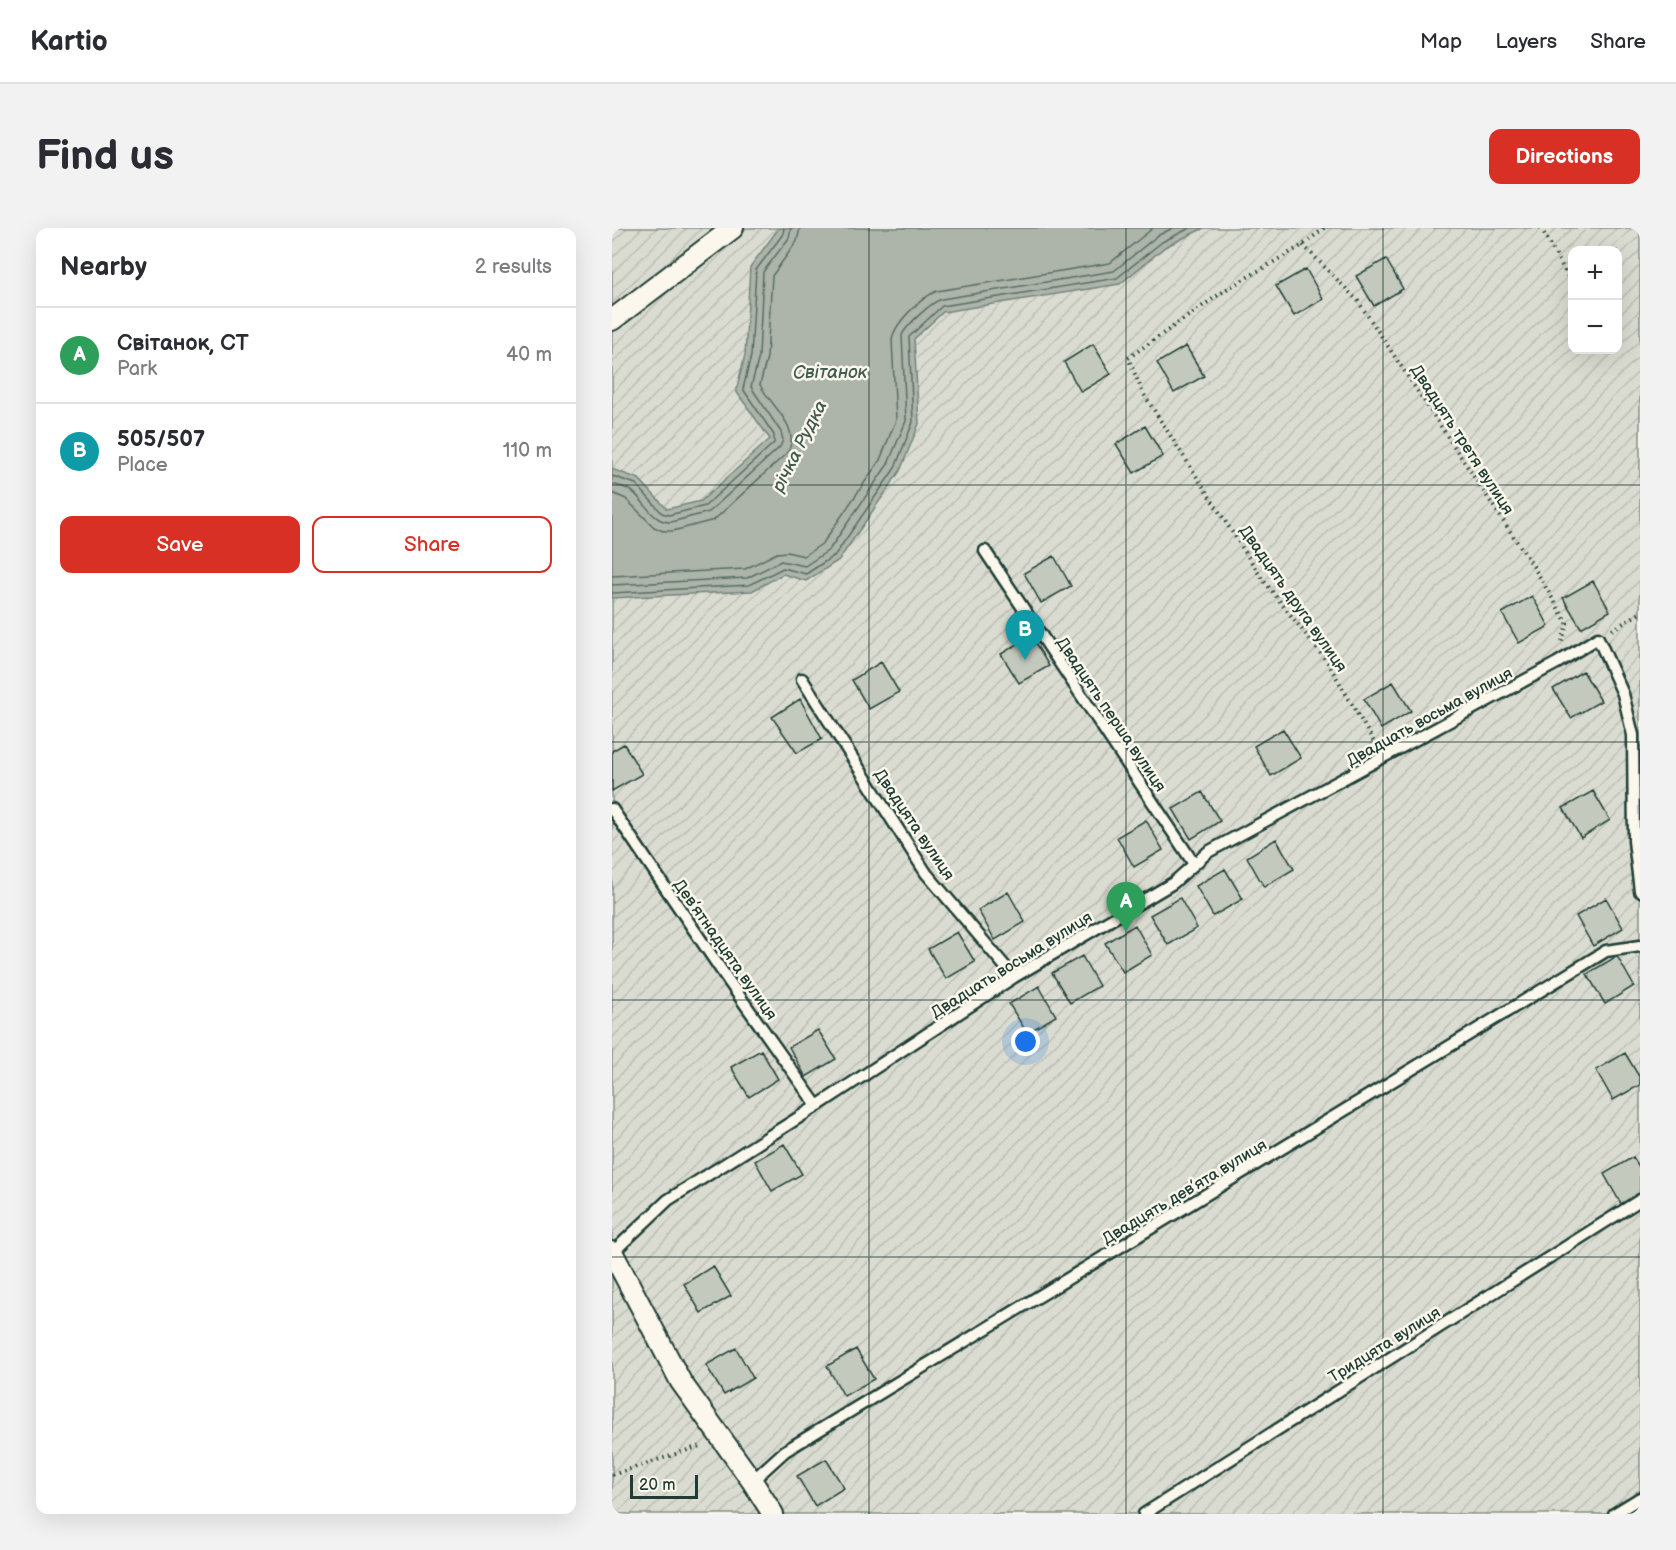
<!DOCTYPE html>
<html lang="en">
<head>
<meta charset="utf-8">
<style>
  :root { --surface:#fff; --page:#f2f2f3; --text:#2b2b33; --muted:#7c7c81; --line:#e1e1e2; --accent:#d93025 }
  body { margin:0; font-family:"Balsamiq Sans",sans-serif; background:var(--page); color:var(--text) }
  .controls { position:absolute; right:18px; top:18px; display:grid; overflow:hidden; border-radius:12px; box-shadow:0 6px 24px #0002 }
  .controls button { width:54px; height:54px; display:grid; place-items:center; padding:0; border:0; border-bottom:2px solid var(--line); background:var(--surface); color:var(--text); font:30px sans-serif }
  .scale { position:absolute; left:18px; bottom:15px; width:68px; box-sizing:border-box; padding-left:6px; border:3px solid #1f3d34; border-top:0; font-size:16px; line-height:21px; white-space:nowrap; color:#1f3d34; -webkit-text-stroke:4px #fbf7ec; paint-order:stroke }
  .you { position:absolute; left:414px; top:814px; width:21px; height:21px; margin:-15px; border:4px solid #fff; border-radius:50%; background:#1a73e8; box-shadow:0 0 0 9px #1a73e833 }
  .badge { display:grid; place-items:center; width:39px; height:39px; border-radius:50%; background:var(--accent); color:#fff; font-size:20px; font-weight:700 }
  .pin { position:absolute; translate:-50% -50px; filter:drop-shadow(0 2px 3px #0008) }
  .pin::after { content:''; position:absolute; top:32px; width:21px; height:18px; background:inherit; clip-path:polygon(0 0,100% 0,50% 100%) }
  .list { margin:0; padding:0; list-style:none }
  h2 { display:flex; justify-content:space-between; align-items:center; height:78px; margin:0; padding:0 24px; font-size:26px }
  h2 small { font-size:20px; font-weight:400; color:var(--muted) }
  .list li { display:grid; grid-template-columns:39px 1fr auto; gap:18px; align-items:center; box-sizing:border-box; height:96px; padding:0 24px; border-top:2px solid var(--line) }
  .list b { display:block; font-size:22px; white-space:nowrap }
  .list p { margin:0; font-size:20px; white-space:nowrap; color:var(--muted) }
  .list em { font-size:20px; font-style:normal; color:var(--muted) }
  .actions { display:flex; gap:12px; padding:18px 24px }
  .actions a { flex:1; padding:14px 0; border:2px solid var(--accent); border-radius:12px; text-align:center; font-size:21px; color:var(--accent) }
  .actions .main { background:var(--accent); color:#fff }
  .map { position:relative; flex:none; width:1028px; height:1286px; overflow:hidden; border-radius:12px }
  header { display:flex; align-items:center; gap:36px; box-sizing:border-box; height:84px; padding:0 30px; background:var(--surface); border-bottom:2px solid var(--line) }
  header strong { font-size:28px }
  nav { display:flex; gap:33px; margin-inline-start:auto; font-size:21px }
  .intro { display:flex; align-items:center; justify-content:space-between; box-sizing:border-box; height:144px; padding:0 36px }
  h1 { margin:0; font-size:42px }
  .button { padding:15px 27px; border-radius:12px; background:var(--accent); color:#fff; font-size:21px; font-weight:700 }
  main { display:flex; gap:36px; padding:0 36px }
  aside { flex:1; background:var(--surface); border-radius:12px; box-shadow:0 6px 24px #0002 }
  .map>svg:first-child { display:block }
  .garden { fill:url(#garden-furrows); stroke:#7d8c82; stroke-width:1.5; fill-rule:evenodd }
  .water { fill:#adb4aa; stroke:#74847b; stroke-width:1.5 }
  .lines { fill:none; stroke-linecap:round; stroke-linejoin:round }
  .shore { stroke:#586d63; stroke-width:1.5 }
  .building { fill:#c4c9be; stroke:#1f3d34; stroke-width:1.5 }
  .lane-casing { stroke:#1f3d34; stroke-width:15 }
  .street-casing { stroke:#1f3d34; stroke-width:24 }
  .path { stroke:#1f3d34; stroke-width:4; stroke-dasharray:1.5 4.5; stroke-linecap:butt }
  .lane { stroke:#fbf7ec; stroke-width:10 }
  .street { stroke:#fbf7ec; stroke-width:20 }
  .grid { fill:none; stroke:#1f3d34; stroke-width:1.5; stroke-opacity:0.55 }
  .labels { text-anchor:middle; stroke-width:5; stroke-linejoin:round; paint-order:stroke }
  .street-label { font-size:16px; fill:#1f3d34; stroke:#fbf7ec }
  .water-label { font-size:18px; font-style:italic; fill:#425b52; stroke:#fbf7ec }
</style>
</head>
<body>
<header>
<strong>Kartio</strong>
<nav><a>Map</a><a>Layers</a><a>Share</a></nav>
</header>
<div class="intro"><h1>Find us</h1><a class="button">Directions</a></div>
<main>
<aside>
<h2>Nearby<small>2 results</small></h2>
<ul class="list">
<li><span class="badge" style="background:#2e9e5b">A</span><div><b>Світанок, СТ</b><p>Park</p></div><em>40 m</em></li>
<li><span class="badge" style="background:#0f9aa8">B</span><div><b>505/507</b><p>Place</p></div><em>110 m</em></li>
</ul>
<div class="actions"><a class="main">Save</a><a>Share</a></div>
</aside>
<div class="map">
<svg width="1028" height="1286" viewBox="0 0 1028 1286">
  <defs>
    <pattern id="garden-furrows" width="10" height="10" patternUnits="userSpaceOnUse" patternTransform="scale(1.5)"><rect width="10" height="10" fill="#dbdcd1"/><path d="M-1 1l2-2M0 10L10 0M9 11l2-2" fill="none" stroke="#bcbeb4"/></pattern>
  </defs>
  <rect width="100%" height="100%" fill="#fbf7ec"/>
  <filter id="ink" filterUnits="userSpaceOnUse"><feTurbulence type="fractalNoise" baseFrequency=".0167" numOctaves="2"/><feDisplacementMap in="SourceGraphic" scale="12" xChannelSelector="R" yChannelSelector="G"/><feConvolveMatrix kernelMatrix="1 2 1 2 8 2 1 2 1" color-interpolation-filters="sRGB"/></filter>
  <g filter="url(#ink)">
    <!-- garden -->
    <path class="garden" d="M0,0H1028V1286H0ZM960,22H1005V122H960Z"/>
    <!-- water -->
    <path class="water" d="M167,0H592L553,19L508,56L331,84L302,111L307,196L288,243L227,332L194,353L171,346L140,363L0,370V241L27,251L55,281L89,273L158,211L124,163L133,127L138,39Z"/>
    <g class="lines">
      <!-- shore -->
      <path class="shore" d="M0,248L24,256L50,285L57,287L93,278L162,215V207L131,161L139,128L144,42L171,6L172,0
        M0,256C6,258 13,259 18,262C33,271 39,295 59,294L97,284L168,219L171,212L169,204L139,159L147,129L151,44L177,10L179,0
        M0,265L14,271L42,299L51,303H61L102,292L176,224C189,199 159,178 148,157L155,129L160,48L185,13L188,0
        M0,348L133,341L165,325L175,324L192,328L211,315L268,232L284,192L280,112C282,95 310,69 325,63L498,35L541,0
        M0,357L135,350L169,333L193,338L217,322L276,236L294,193L290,107C295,97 319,74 330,71L502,43L545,8L561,0
        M0,365L137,357L171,340L194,346L223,327L283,240L301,194L297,109L330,78L505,50L550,14L578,0"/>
    </g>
    <!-- building -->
    <path class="building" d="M774,31L791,61L762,78L744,48Z
      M694,41L711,71L682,88L664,58Z
      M481,116L499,146L469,164L452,134Z
      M574,118L592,148L562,165L545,135Z
      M533,198L551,228L522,245L504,216Z
      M442,328L459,358L429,375L412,345Z
      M981,353L998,383L969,400L951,370Z
      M920,368L937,398L907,415L890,385Z
      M419,408L437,438L407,455L389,426Z
      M269,434L287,464L257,481L240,452Z
      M971,443L989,473L959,490L941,461Z
      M781,454L799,483L769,501L752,471Z
      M188,471L210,511L185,525L160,489Z
      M671,501L689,530L659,548L642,518Z
      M12,516L30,546L0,563V523Z
      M981,563L998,592L969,610L951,580Z
      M590,564L608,593L579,611L561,581Z
      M534,592L551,622L522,639L505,609Z
      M664,611L682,641L652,659L635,629Z
      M613,641L631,671L601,688L584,658Z
      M396,664L413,694L383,712L366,682Z
      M568,670L585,700L556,717L538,687Z
      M994,670L1011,700L981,718L964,688Z
      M523,697L540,727L511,744L493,715Z
      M345,704L363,734L334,751L316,721Z
      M470,728L487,758L458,775L440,745Z
      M1005,728L1022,758L993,776L975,746Z
      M427,758L444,788L415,805L397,776Z
      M206,802L224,831L194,849L177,819Z
      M149,822L166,851L137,869L119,839Z
      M1013,825L1028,850V857L1001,872L984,842Z
      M172,916L190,946L160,963L143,933Z
      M1021,929L1028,940V965L1009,976L992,946Z
      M101,1038L119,1068L89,1085L72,1056Z
      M124,1120L141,1150L112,1167L94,1137Z
      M244,1121L262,1151L232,1168L215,1138Z
      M214,1231L232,1260L203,1278L185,1248Z"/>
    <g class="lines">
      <!-- lane casing -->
      <g class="lane-casing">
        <path id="lane" d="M373,323L582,636
          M190,451L314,645L402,749
          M0,581L116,752L205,878
          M0,1025L56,972L205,878L402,749L561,655L596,624L945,435L986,410L1011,466L1021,507L1022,613L1028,663
          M140,1253L173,1223L994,723L1028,718
          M532,1286L1028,972
          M1002,1286L1028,1270"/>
      </g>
      <!-- street casing -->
      <g class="street-casing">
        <path id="street" d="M0,92L121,0
          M0,1024L69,1154L140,1253L161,1286"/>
      </g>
      <!-- path -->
      <path class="path" d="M712,0L691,17L615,61L516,130L531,165L649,349L716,435L763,516
        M929,0L960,56
        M691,17L746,73L921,338L955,395L950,414
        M1000,402L1028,385
        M0,1247L91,1217"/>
      <!-- lane -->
      <use href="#lane" class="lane"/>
      <!-- street -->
      <use href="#street" class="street"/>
    </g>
  </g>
  <!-- grid -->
  <path class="grid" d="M257,0V1286M514,0V1286M771,0V1286M0,257H1028M0,514H1028M0,772H1028M0,1029H1028"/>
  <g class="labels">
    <!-- street labels -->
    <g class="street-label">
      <text transform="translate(851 211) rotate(57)" y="6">Двадцять третя вулиця</text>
      <text transform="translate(682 370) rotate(55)" y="6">Двадцять друга вулиця</text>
      <text transform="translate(500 486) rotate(56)" y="6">Двадцять перша вулиця</text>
      <text transform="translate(817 488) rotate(-29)" y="6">Двадцать восьма вулиця</text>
      <text transform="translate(303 596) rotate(56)" y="6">Двадцята вулиця</text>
      <text transform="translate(114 721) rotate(55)" y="6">Дев’ятнадцята вулиця</text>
      <text transform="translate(399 736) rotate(-32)" y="6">Двадцать восьма вулиця</text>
      <text transform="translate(572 963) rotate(-31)" y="6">Двадцять дев’ята вулиця</text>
      <text transform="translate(772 1116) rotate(-32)" y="6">Тридцята вулиця</text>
    </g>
    <!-- water labels -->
    <g class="water-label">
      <text x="218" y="150">Світанок</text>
      <text transform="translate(187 218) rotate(-63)" y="6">річка Рудка</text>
    </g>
  </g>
</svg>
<div class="controls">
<button>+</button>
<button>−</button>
</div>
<div class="scale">20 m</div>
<div class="you"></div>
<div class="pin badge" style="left:514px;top:704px;background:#2e9e5b">A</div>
<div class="pin badge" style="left:413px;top:432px;background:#0f9aa8">B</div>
</div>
</main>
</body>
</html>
